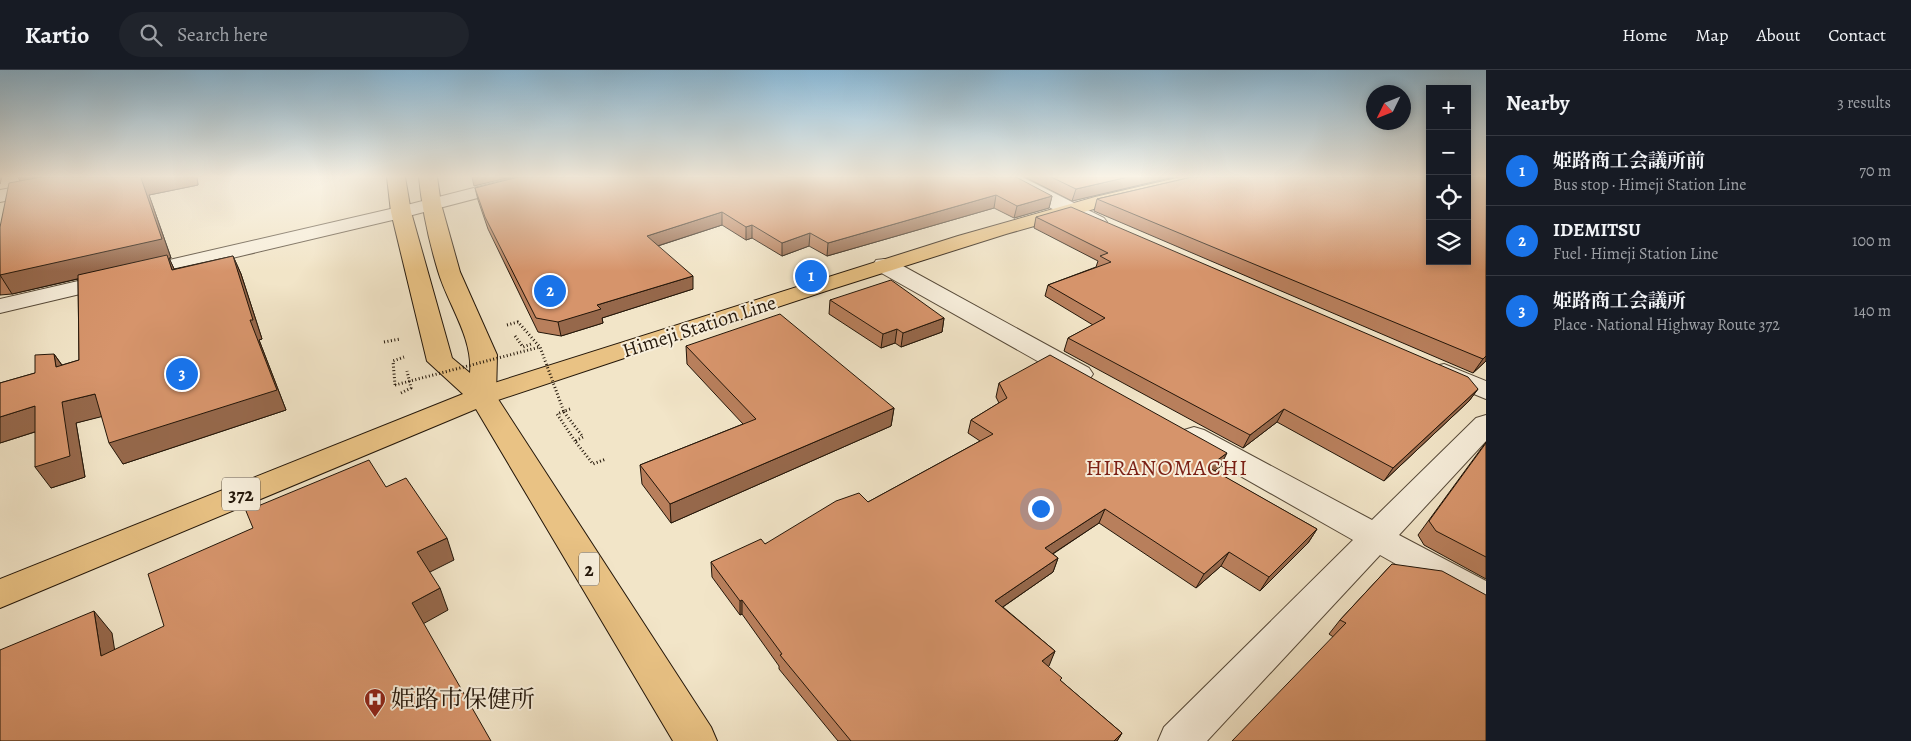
<!DOCTYPE html>
<html lang="en">
<head>
<meta charset="utf-8">
<style>
  :root { --surface:#171b24; --page:#20242c; --text:#f1f3f6; --muted:#9ea1a6; --line:#363941; --accent:#1a73e8 }
  body { margin:0; font-family:Alegreya,"Noto Serif JP",serif; background:var(--page); color:var(--text) }
  .controls { position:absolute; right:15px; top:15px; display:grid; overflow:hidden; border-radius:0px; box-shadow:0 2px 8px #0003 }
  .controls button { width:45px; height:45px; display:grid; place-items:center; padding:0; border:0; border-bottom:1px solid var(--line); background:var(--surface); color:var(--text); font:25px sans-serif }
  .compass { position:absolute; left:1366px; top:15px; width:45px; height:45px; border-radius:50%; background:var(--surface); box-shadow:0 2px 8px #0003; rotate:227deg }
  .you { position:absolute; left:1040px; top:438px; width:18px; height:18px; margin:-12px; border:4px solid #fff; border-radius:50%; background:#1a73e8; box-shadow:0 0 0 8px #1a73e833 }
  .badge { display:grid; place-items:center; width:32px; height:32px; border-radius:50%; background:var(--accent); color:#fff; font-size:16px; font-weight:700 }
  .pin { position:absolute; translate:-50% -50%; border:2px solid #fff; box-shadow:0 1px 5px #0006 }
  .list { margin:0; padding:0; list-style:none }
  h2 { display:flex; justify-content:space-between; align-items:center; height:65px; margin:0; padding:0 20px; font-size:21px }
  h2 small { font-size:16px; font-weight:400; color:var(--muted) }
  .list li { display:grid; grid-template-columns:32px 1fr auto; gap:15px; align-items:center; box-sizing:border-box; height:70px; padding:0 20px; border-top:1px solid var(--line) }
  .list b { display:block; font-size:19px; white-space:nowrap }
  .list p { margin:0; font-size:16px; white-space:nowrap; color:var(--muted) }
  .list em { font-size:16px; font-style:normal; color:var(--muted) }
  .icon { flex:none; width:28px; height:28px; fill:none; stroke:currentColor; stroke-width:2; stroke-linecap:round; stroke-linejoin:round }
  .map { position:relative; flex:none; width:1486px; height:671px; overflow:hidden }
  header { display:flex; align-items:center; gap:30px; box-sizing:border-box; height:70px; padding:0 25px; background:var(--surface); border-bottom:1px solid var(--line) }
  header strong { font-size:24px }
  nav { display:flex; gap:28px; margin-inline-start:auto; font-size:18px }
  .search { width:350px; height:45px; background:var(--page); display:flex; align-items:center; gap:12px; box-sizing:border-box; padding:0 18px; border-radius:28px; color:var(--muted); font-size:19px }
  main { display:flex }
  aside { flex:1; background:var(--surface) }
  .map>svg:first-child { display:block }
  .lines { fill:none; stroke-linecap:round; stroke-linejoin:round }
  .minor-casing { stroke:#574a39; stroke-width:2 }
  .major-casing { stroke:#231609; stroke-width:2 }
  .highway-casing { stroke:#231609; stroke-width:2 }
  .path { stroke:#231609; stroke-width:3; stroke-dasharray:1 2.5; stroke-linecap:butt }
  .minor { fill:#f7eedb; fill-rule:evenodd }
  .major { fill:#e9c284; fill-rule:evenodd }
  .highway { fill:#e9c284; fill-rule:evenodd }
  .path-bridge { stroke:#231609; stroke-width:3; stroke-dasharray:1 2.5; stroke-linecap:butt }
  .wall { fill:#b87f5c; stroke:#231609 }
  .shaded-wall { fill:#96684b; stroke:#231609 }
  .building { fill:#d6946b; stroke:#231609 }
  .labels { text-anchor:middle; stroke-width:4; stroke-linejoin:round; paint-order:stroke }
  .shield { fill:#f7eedb; stroke:#635748; stroke-width:1 }
  .shield-label { font-size:19px; font-weight:bold; fill:#231609 }
  .street-label { font-size:20px; fill:#231609; stroke:#f7eedb }
  .quarter-label { font-size:22px; letter-spacing:1px; fill:#7a1f14; stroke:#f7eedb }
  .near-poi-label { font-size:24px; fill:#231609; stroke:#f7eedb; text-anchor:start }
</style>
</head>
<body>
<header>
<strong>Kartio</strong>
<div class="search"><svg class="icon" aria-label="search" viewBox="0 0 24 24"><circle cx="10" cy="10" r="6"/><path d="M15 15l6 6"/></svg>Search here</div>
<nav><a>Home</a><a>Map</a><a>About</a><a>Contact</a></nav>
</header>
<main>
<div class="map">
<svg width="1486" height="671" viewBox="0 0 1486 671">
  <rect width="100%" height="100%" fill="#f2e5c8"/>
  <filter id="stains"><feTurbulence type="fractalNoise" baseFrequency=".004" numOctaves="4"/><feColorMatrix values="0 0 0 0 .2 0 0 0 0 .09 0 0 0 0 .02 0 0 0 .5 -.17"/></filter>
  <radialGradient id="worn" r=".72"><stop offset=".6" stop-color="#630" stop-opacity="0"/><stop offset="1" stop-color="#630" stop-opacity=".3"/></radialGradient>
  <g class="lines">
    <!-- minor casing -->
    <g class="minor-casing">
      <path id="minor" d="M73,107H109L106,111L100,112L0,132V120Z
        M517,107H546L543,111L401,148L0,243V229L399,137Z
        M1000,107H1022L1104,148L1107,152L1104,156C1084,161 1023,122 1003,111Z
        M884,189L892,190L1089,298L1093,304L1089,310L1080,312L1071,310L876,200L873,195L876,190Z
        M1444,294L1486,311V329L1435,308L1431,302L1435,296Z
        M1486,345V371L1399,465L1486,511V542L1473,538L1380,485L1207,671H1158L1164,657L1353,470L1184,374L1180,367L1184,360L1194,357L1204,360L1372,450L1476,348Z"/>
    </g>
    <!-- major casing -->
    <g class="major-casing">
      <path id="major" d="M1181,107H1215L1212,111L1108,135L1006,164L826,221L492,332L482,334L472,332L468,326L472,320L958,166L1095,127Z"/>
    </g>
    <!-- highway casing -->
    <g class="highway-casing">
      <path id="highway" d="M387,107H405L411,142L452,288L470,303C473,267 448,235 438,201C429,171 422,139 419,107H437L441,134L460,202L497,285L496,326L711,657L717,671H673L476,339L0,538V509L463,324L427,291L391,142Z"/>
    </g>
    <!-- path -->
    <path class="path" d="M507,255L518,252L539,276
      M515,266L523,277L531,274
      M384,272L400,269
      M395,315L393,291L404,287
      M401,323L411,318L407,301
      M570,339L557,344L575,371
      M564,342L583,367L575,371L593,394L606,389"/>
    <!-- minor -->
    <use href="#minor" class="minor"/>
    <!-- major -->
    <use href="#major" class="major"/>
    <!-- highway -->
    <use href="#highway" class="highway"/>
    <!-- path-bridge -->
    <path class="path-bridge" d="M395,315L540,277L564,342"/>
  </g>
  <!-- wall -->
  <path class="wall" d="M18,107H197L198,115L149,125L171,188H169L174,199L233,186L241,204L262,269L259,270L286,340L123,394L102,346L76,353L85,407L51,418L35,362L0,373V313L35,303L54,284L62,295L79,290L78,209L12,224L0,225V157L20,111Z
    M1025,107H1174L1072,131Z
    M1192,107L1486,291L1473,303L1094,141L1097,129Z
    M475,118L1052,126L1049,138L1014,148L994,138L827,186L809,176L782,186L752,168L746,170L722,155L658,176L693,219L602,248L603,253L561,266L538,262L488,159L478,130Z
    M1036,147L1478,319L1469,331L1384,411L1277,352L1243,378L1064,281L1068,268L1093,255L1045,226L1048,215L1096,197L1098,191L1034,158Z
    M830,230L944,248L942,262L901,277L895,273L881,278L829,244Z
    M686,276L894,338L891,356L671,453L642,414L640,395L743,354L687,294Z
    M999,313L1220,397L1214,401L1317,459L1308,473L1260,521L1221,496L1196,518L1099,453L1053,484L1058,488L1053,502L1003,537L1055,581L1048,596L1061,611L1122,663L1117,671H838L779,599V596L742,544L740,545L712,507L711,492L765,474L868,432L980,371L968,363L971,350L999,333L996,327Z
    M1486,372V509L1424,475L1418,465Z
    M1392,494L1486,671L1329,564L1340,550Z"/>
  <!-- shaded-wall -->
  <path class="shaded-wall" d="M0,107H2L0,114Z
    M18,107H65L22,115Z
    M146,107H197L198,115L149,125L171,188H169L176,203L172,200L168,188L12,224L0,205L141,108Z
    M472,107H511L474,116Z
    M1128,107H1174L1072,131L1076,119Z
    M996,125L994,138L827,186L828,173Z
    M1052,126L1049,138L1014,148L1017,136Z
    M722,142V155L648,179L647,166Z
    M752,155V168L746,170V157Z
    M810,163L809,176L782,186V173Z
    M233,186L241,204L262,269L259,270L286,340L123,394L109,373L250,250Z
    M693,206V219L602,248L603,253L561,266L558,252L597,235Z
    M944,248L942,262L901,277L903,263Z
    M897,259L895,273L881,278L883,264Z
    M54,284L68,304L56,297Z
    M1486,286V291L1473,303L1483,289Z
    M1478,319L1469,331L1384,411L1393,398Z
    M95,324L108,345L76,353L85,407L51,418L35,397L62,332Z
    M35,336L50,357L0,373V347Z
    M894,338L891,356L671,453L670,434Z
    M1284,339L1277,352L1243,378L1250,365Z
    M1227,383L1220,397L1201,411L1208,397Z
    M1105,439L1099,453L1040,492L1045,478Z
    M1317,459L1308,473L1260,521L1269,507Z
    M447,468L454,490L426,504L417,482Z
    M1229,482L1221,496L1196,518L1204,504Z
    M1058,488L1053,502L991,545L995,531Z
    M440,518L448,540L421,555L412,533Z
    M742,530V544L740,545V531Z
    M94,541L112,563L119,608L101,586Z
    M1055,581L1049,596L1037,605L1042,591Z
    M1122,663L1117,671H1114Z"/>
  <!-- building -->
  <path class="building" d="M41,107H146L141,108L162,169L0,205V157L9,113Z
    M518,107H1016L1052,126L1017,136L996,125L828,173L810,163L782,173L752,155L746,157L722,142L647,166L693,206L597,235L601,239L558,252L536,248L485,147L475,118Z
    M1051,107H1128L1076,119Z
    M1192,107H1430V191H1467V107H1486V286L1483,289L1097,129Z
    M1071,137L1468,307L1478,319L1393,398L1284,339L1250,365L1068,268L1105,248L1048,215L1111,192L1100,186L1108,183L1036,147Z
    M167,185L172,200L233,186L253,250H250L277,320L109,373L95,324L62,332L70,386L35,397V336L0,347V313L35,303V285L54,284L56,297L79,290L78,205Z
    M891,210L944,248L903,263L897,259L883,264L830,230Z
    M780,244L894,338L670,434L640,395L756,349L686,276Z
    M1050,285L1227,383L1208,397L1317,459L1269,507L1229,482L1204,504L1105,439L1045,478L1058,488L995,531L1055,581L1042,591L1062,608L1060,610L1122,663L1114,671H851L780,585L782,584L742,530L740,531L711,492L761,469L765,474L836,431L859,423L868,432L993,364L971,350L1007,328L999,313Z
    M1486,373V487L1436,461L1429,451Z
    M369,390L386,417L406,408L447,468L417,482L440,518L412,533L491,671H0V580L94,541L101,586L164,556L148,504L253,458L246,441Z
    M1392,494L1442,501L1486,525V671H1232L1346,553L1340,550Z"/>
  <!-- sky -->
  <linearGradient id="sky" x2="0" y2="1"><stop stop-color="#89b8d6"/><stop offset="0.53" stop-color="#f9f3e6"/><stop offset="1" stop-color="#f9f3e6" stop-opacity="0"/></linearGradient>
  <rect width="1486" height="201" fill="url(#sky)"/>
  <!-- icons -->
  <defs>
    <g id="hospital-pin" transform="scale(1.125)"><path d="M0 17L-7.5 6A9.5 9.5 0 1 1 7.5 6Z" fill="#8f2418" stroke="#f7eedb"/><path d="M-5-5h3v3.5h4V-5h3V5h-3V1.5h-4V5h-3Z" fill="#fff"/></g>
  </defs>
  <g fill-rule="evenodd">
    <use href="#hospital-pin" x="375" y="629"/>
  </g>
  <g class="labels">
    <!-- shield labels -->
    <g class="shield">
      <rect x="222" y="407.5" width="38" height="33" rx="4"/>
      <rect x="579" y="482.5" width="20" height="33" rx="4"/>
    </g>
    <g class="shield-label">
      <text x="241" y="431">372</text>
      <text x="589" y="506">2</text>
    </g>
    <!-- street labels -->
    <g class="street-label">
      <text transform="translate(699 256) rotate(-18)" y="7">Himeji Station Line</text>
    </g>
    <!-- quarter labels -->
    <g class="quarter-label">
      <text x="1167" y="405">HIRANOMACHI</text>
    </g>
    <!-- near-poi labels -->
    <g class="near-poi-label">
      <text x="391" y="637">姫路市保健所</text>
    </g>
  </g>
  <rect width="100%" height="100%" filter="url(#stains)"/>
  <rect width="100%" height="100%" fill="url(#worn)"/>
</svg>
<div class="controls">
<button>+</button>
<button>−</button>
<button><svg class="icon" aria-label="locate" viewBox="0 0 24 24"><circle cx="12" cy="12" r="6"/><path d="M12 2v4M12 18v4M2 12h4M18 12h4"/></svg></button>
<button><svg class="icon" aria-label="layers" viewBox="0 0 24 24"><path d="M12 4l9 5-9 5-9-5zM3 14l9 5 9-5"/></svg></button>
</div>
<svg class="compass" viewBox="-18 -18 36 36"><path d="M0-13l5 13h-10z" fill="#e53935"/><path d="M0 13l5-13h-10z" fill="#9ea1a6"/></svg>
<div class="you"></div>
<div class="pin badge" style="left:811px;top:206px">1</div>
<div class="pin badge" style="left:550px;top:221px">2</div>
<div class="pin badge" style="left:182px;top:304px">3</div>
</div>
<aside>
<h2>Nearby<small>3 results</small></h2>
<ul class="list">
<li><span class="badge">1</span><div><b>姫路商工会議所前</b><p>Bus stop · Himeji Station Line</p></div><em>70 m</em></li>
<li><span class="badge">2</span><div><b>IDEMITSU</b><p>Fuel · Himeji Station Line</p></div><em>100 m</em></li>
<li><span class="badge">3</span><div><b>姫路商工会議所</b><p>Place · National Highway Route 372</p></div><em>140 m</em></li>
</ul>
</aside>
</main>
</body>
</html>
